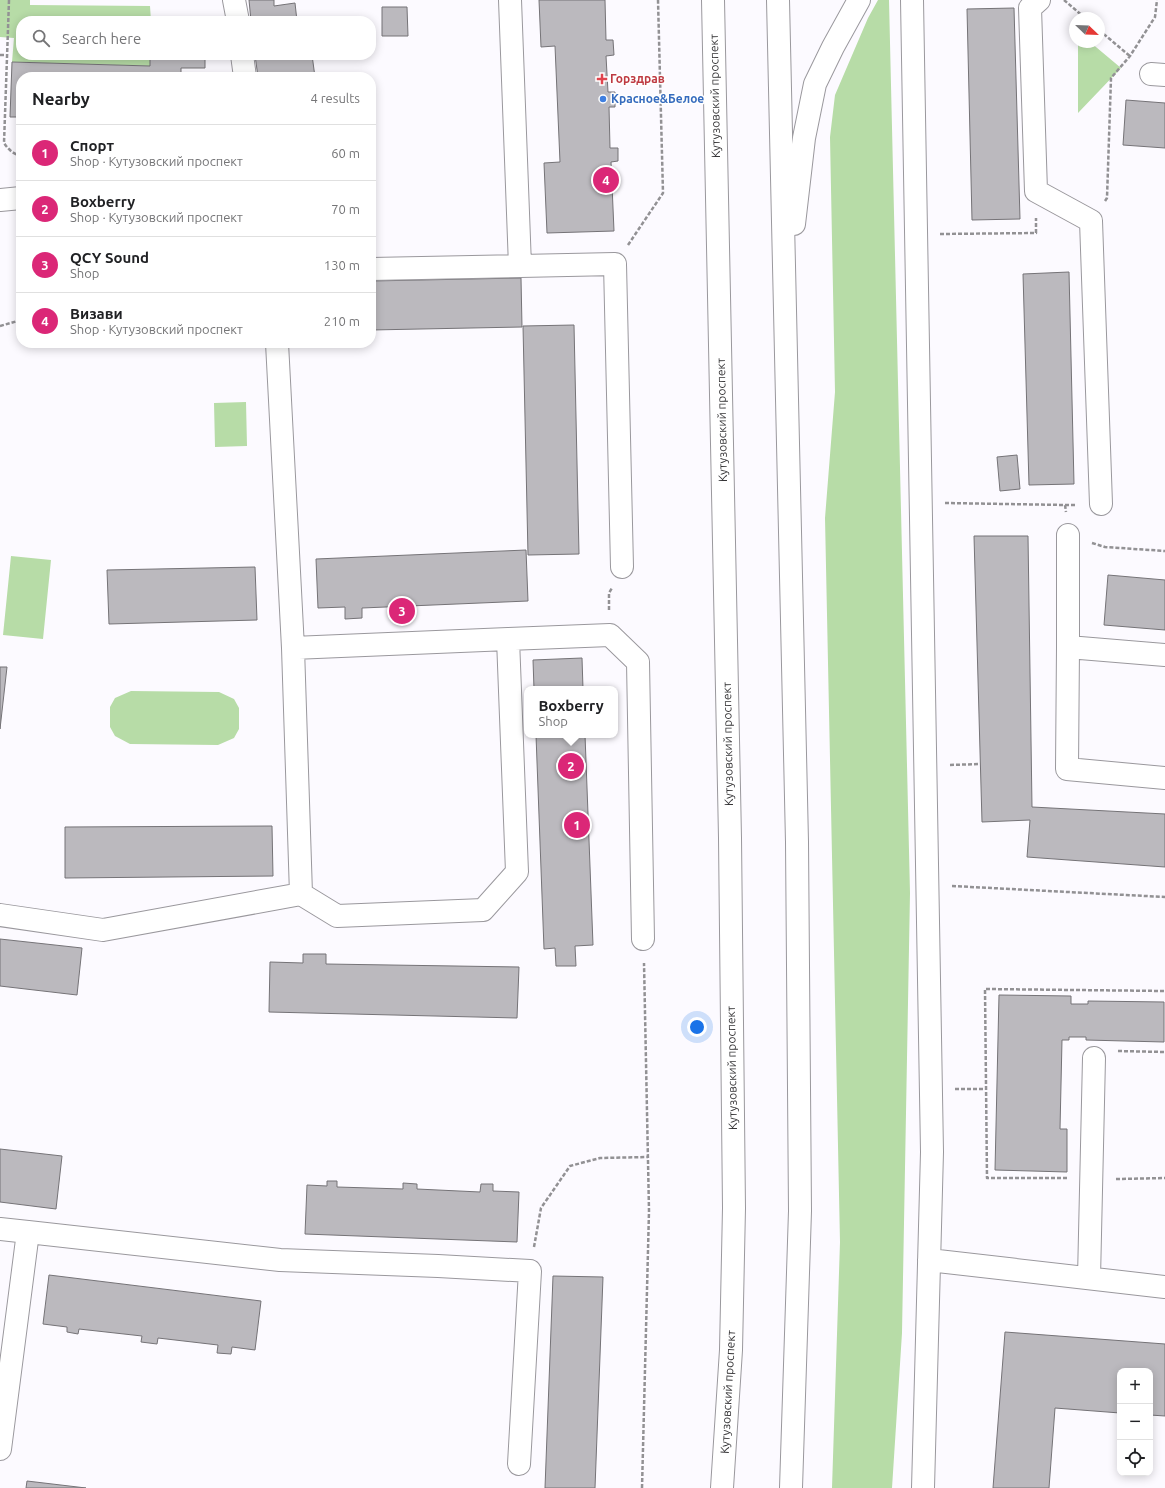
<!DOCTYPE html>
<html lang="en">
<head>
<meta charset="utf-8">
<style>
  :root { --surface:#fff; --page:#f6f6f6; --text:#202124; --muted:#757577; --line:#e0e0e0; --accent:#db2777 }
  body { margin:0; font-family:Ubuntu,sans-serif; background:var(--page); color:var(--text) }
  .controls { position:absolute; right:12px; bottom:12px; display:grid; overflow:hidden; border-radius:8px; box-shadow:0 2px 10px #0003 }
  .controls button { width:36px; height:36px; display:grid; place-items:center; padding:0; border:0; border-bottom:1px solid var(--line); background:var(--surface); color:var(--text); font:20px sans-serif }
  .compass { position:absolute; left:1069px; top:12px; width:36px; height:36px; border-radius:50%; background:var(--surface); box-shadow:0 2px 10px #0003; rotate:113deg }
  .you { position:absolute; left:697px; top:1027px; width:14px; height:14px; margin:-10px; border:3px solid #fff; border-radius:50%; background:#1a73e8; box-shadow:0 0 0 6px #1a73e833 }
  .badge { display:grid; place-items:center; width:26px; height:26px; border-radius:50%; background:var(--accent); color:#fff; font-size:13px; font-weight:700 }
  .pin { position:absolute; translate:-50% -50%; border:2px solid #fff; box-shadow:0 1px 4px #0006 }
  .popup { position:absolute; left:524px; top:686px; width:94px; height:52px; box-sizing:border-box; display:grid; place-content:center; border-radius:8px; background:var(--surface); filter:drop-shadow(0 1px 3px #0005); font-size:13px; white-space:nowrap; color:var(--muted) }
  .popup b { font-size:15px; color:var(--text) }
  .popup::after { content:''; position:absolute; left:50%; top:100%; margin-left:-8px; border:8px solid transparent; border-top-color:var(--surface) }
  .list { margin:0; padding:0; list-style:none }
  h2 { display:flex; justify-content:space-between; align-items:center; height:52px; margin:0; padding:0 16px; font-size:17px }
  h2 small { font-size:13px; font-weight:400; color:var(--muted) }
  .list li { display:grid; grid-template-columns:26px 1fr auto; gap:12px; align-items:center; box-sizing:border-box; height:56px; padding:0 16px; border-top:1px solid var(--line) }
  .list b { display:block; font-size:15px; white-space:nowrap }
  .list p { margin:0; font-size:13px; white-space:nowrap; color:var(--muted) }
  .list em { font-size:13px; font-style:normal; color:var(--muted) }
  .icon { flex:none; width:22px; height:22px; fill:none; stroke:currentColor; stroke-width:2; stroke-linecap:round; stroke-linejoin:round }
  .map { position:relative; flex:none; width:1165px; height:1488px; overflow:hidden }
  .search { position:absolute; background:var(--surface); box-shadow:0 2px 10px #0003; left:16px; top:16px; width:360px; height:44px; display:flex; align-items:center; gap:10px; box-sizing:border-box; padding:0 14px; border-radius:16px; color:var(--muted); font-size:15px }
  .panel { position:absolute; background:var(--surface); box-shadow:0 2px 10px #0003; left:16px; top:72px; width:360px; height:276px; border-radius:16px }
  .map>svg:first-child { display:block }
  .green { fill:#b7dca7 }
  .building { fill:#bbb9be; stroke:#757377 }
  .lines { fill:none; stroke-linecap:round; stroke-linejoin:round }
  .minor-casing { stroke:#9a989d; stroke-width:24 }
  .major-casing { stroke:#9a989d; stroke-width:24 }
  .path { stroke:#929194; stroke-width:2.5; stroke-dasharray:4 2; stroke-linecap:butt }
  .minor { stroke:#fff; stroke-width:22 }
  .major { stroke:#fff; stroke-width:22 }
  .health-dot { fill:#e0444e; stroke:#fff; stroke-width:1.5 }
  .shop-dot { fill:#3f7fe0; stroke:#fff; stroke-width:1.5 }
  .labels { text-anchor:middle; stroke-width:3; stroke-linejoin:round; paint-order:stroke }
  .health-label { font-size:12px; font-weight:bold; fill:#be3a42; stroke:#fff; text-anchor:start }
  .street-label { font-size:12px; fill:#353436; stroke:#fff }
  .shop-label { font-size:12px; font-weight:bold; fill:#366cbe; stroke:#fff; text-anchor:start }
</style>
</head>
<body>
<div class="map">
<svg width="1165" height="1488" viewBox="0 0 1165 1488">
  <rect width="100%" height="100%" fill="#fcfaff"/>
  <!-- green -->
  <path class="green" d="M0,0H30V5L150,6L151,21H21V55H150V66L12,62L14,38L0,37Z
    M878,0H889L910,893L902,1333L892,1488H832L840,1242L825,518L835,392L830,137L835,95L868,18Z
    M1078,42H1090L1121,68L1078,113Z
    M246,402L247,446L215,447L214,403Z
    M11,556L51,560L43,639L3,635Z
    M131,691L219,692L234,699L239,708V729L234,738L218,745L130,744L115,736L110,727V707L115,698Z"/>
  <!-- building -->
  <path class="building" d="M249,0H274V6L295,3L297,21H251Z
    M539,0H605L606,40H613L614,55L606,56L608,92H615V107H609L610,148H618V161L611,162L614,231L547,233L544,163L560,162L555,46L541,47Z
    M382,7H407L408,36H382Z
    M1014,8L1020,219L972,220L967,9Z
    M150,55H205V68H181V77H21V117H10L12,62L150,66Z
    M255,55H312L315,77H258Z
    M1126,100L1165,103V148L1123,145Z
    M1069,272L1074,484L1029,485L1023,274Z
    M521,278L522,327L371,330V281Z
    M574,325L579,554L528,555L523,326Z
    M1017,455L1020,489L1000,491L997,457Z
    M974,536H1028L1032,807L1165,814V867L1027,857L1030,820L982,822Z
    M526,550L528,601L362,608V618L345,619V607L318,608L316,559Z
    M255,567L257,620L109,624L107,570Z
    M1108,575L1165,580V630L1104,625Z
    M582,658L583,689H534L533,660Z
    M0,667H7L0,729Z
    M536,735H585L593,945L575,946L576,966H556L555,948L544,949Z
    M272,826L273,876L65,878V827Z
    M0,939L82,948L77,995L0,986Z
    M303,954H326V964L519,967L517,1018L269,1012L270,962L303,963Z
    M999,995L1071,996V1004H1088V1001L1164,1002V1042L1086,1040V1037H1069V1040H1062L1060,1129H1067V1172L995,1170Z
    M0,1149L62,1156L56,1209L0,1202Z
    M327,1181H337V1187L403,1189V1183L417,1184V1189L480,1192L481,1184H493V1191L519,1192L517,1242L305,1234L307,1185L327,1186Z
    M49,1275L261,1301L255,1350L232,1347L231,1354L217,1353L218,1345L158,1338L157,1344L141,1342L142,1336L79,1329L78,1334L67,1332V1327L43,1324Z
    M553,1276L603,1277L595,1488H545Z
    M1005,1332L1165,1344V1416L1150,1415V1371H1120V1413L1055,1408L1049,1488H993Z
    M27,1481L86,1488H26Z"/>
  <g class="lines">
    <!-- minor casing -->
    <g class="minor-casing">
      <path id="minor" d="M234,0L238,21
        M912,0L932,1152L923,1488
        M1039,0L1030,8L1036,191L1091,221L1101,504
        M242,55L245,77
        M1151,74L1165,75
        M0,200L21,198
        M520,266L615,264L622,567
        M371,269L520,266L510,0
        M277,343L293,648L301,894
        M1068,535V647L1067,769L1165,778
        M508,639L610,635L638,662L643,939
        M1068,647L1165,655
        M0,915L103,930L301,894L337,916L483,910L517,872L508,639L293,648
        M0,1229L28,1232L0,1449
        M28,1232L280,1260L438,1266L530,1271L519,1464
        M929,1260L1165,1287
        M1089,1278L1094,1058"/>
    </g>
    <!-- major casing -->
    <g class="major-casing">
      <path id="major" d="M713,0L730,838L734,1208L731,1350L722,1488
        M778,0L797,842L800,1211L791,1488
        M794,224L804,138L815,84L833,47L859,0"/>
    </g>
    <!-- path -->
    <path class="path" d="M9,0L4,143C8,149 13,154 21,156
      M1064,0L1085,18
      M1099,30L1131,57
      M0,55H6
      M1105,201L1107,198L1111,78L1130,56L1155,17L1157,0
      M940,234L1036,233V218
      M628,245L663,193L658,0
      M0,326L21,320
      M945,503L1065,505L1066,512
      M1065,505H1076
      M1092,543L1105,547L1165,551
      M609,610V593L612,588
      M950,765L980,764
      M952,886L1165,897
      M1118,1051L1165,1052
      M955,1089H985
      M1067,1178H987L985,989L1165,991
      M1116,1179L1165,1178
      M534,1247L541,1208L570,1166L600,1158L648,1157
      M642,1488L649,1211L644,963"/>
    <!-- minor -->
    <use href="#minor" class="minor"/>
    <!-- major -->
    <use href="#major" class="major"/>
  </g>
  <!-- markers -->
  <path class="health-dot" d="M600 73h4v4h4v4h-4v4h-4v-4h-4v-4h4z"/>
  <circle class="shop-dot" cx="603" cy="99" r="4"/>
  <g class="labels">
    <!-- health labels -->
    <g class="health-label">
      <text x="610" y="83">Горздрав</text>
    </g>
    <!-- street labels -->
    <g class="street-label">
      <text transform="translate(715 96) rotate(-91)" y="4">Кутузовский проспект</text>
      <text transform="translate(722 420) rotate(-91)" y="4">Кутузовский проспект</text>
      <text transform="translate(728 744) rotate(-91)" y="4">Кутузовский проспект</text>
      <text transform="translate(732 1068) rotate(-91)" y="4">Кутузовский проспект</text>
      <text transform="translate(728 1392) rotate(-87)" y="4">Кутузовский проспект</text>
    </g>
    <!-- shop labels -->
    <g class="shop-label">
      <text x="611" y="103">Красное&amp;Белое</text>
    </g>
  </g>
</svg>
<div class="controls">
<button>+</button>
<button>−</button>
<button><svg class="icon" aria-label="locate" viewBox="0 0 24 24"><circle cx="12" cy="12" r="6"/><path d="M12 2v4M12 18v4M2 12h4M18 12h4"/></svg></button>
</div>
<svg class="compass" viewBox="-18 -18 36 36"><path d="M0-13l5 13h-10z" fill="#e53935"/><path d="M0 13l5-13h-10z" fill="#757577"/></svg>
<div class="you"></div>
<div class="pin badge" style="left:577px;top:825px">1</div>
<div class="pin badge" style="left:571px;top:766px">2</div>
<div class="popup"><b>Boxberry</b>Shop</div>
<div class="pin badge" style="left:402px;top:611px">3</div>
<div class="pin badge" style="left:606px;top:180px">4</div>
<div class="search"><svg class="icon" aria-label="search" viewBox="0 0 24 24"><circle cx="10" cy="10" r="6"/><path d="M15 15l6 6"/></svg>Search here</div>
<section class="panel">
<h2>Nearby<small>4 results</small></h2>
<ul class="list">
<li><span class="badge">1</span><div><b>Спорт</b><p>Shop · Кутузовский проспект</p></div><em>60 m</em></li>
<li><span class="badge">2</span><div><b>Boxberry</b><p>Shop · Кутузовский проспект</p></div><em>70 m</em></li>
<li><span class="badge">3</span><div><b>QCY Sound</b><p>Shop</p></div><em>130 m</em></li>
<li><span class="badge">4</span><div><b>Визави</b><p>Shop · Кутузовский проспект</p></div><em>210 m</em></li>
</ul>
</section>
</div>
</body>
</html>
